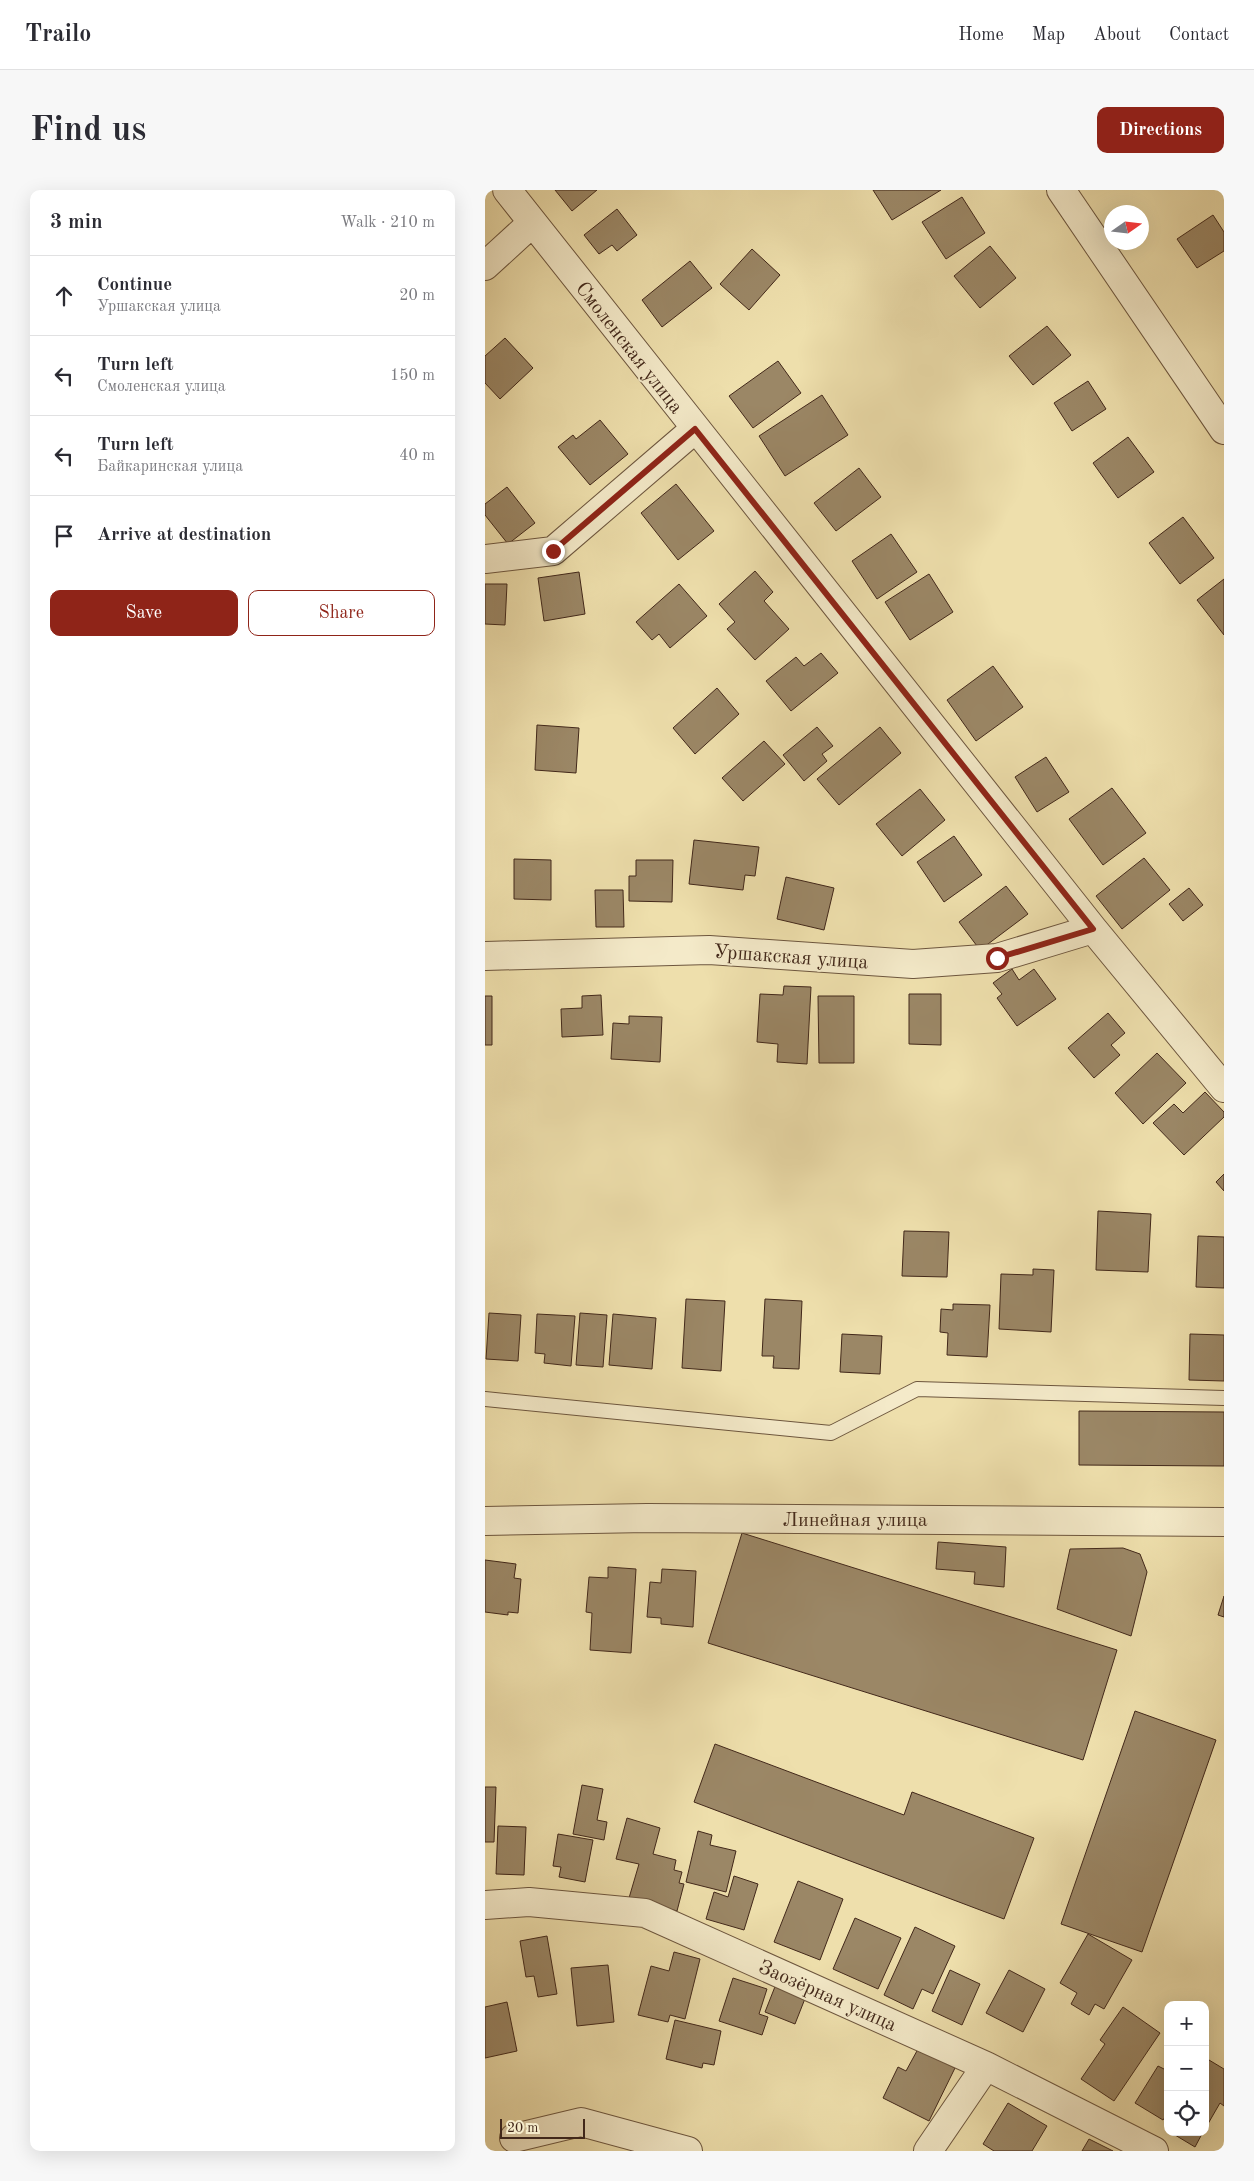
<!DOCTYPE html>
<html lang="en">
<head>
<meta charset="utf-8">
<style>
  :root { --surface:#fff; --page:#f7f7f7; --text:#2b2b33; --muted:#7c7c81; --line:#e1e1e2; --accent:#8f2418 }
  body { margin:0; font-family:"Old Standard TT",serif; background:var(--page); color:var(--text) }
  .controls { position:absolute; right:15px; bottom:15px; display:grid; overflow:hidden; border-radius:10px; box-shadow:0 5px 20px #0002 }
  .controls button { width:45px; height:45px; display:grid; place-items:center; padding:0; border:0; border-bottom:1px solid var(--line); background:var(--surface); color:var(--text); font:25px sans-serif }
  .compass { position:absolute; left:619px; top:15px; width:45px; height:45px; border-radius:50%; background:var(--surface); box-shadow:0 5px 20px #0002; rotate:76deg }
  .scale { position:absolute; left:15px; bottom:12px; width:85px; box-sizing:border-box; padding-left:5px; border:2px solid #42281a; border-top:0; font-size:14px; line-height:18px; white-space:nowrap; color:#42281a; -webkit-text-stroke:4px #f4eac9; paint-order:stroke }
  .stop { position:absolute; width:15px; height:15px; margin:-11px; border:4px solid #8f2418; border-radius:50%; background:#fff }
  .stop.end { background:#8f2418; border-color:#fff; box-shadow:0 1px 5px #0008 }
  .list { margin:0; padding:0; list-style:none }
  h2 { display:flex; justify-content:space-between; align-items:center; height:65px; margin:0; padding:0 20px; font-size:21px }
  h2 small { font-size:16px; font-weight:400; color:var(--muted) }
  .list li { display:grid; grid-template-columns:32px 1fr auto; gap:15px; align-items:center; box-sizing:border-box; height:80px; padding:0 20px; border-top:1px solid var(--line) }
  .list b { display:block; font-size:19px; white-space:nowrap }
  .list p { margin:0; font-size:16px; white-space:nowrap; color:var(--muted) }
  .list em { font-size:16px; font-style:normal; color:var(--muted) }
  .actions { display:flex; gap:10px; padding:15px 20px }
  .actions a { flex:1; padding:11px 0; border:1px solid var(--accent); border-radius:10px; text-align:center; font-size:18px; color:var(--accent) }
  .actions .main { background:var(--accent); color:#fff }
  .icon { flex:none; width:28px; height:28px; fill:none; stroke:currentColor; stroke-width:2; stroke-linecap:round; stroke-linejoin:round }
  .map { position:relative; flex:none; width:739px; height:1961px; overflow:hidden; border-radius:10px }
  header { display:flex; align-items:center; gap:30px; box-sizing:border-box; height:70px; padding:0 25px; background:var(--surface); border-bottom:1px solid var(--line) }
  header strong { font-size:24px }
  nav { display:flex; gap:28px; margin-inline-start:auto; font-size:18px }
  .intro { display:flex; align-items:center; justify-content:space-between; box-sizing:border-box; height:120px; padding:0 30px }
  h1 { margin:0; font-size:35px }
  .button { padding:12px 22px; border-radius:10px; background:var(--accent); color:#fff; font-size:18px; font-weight:700 }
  main { display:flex; gap:30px; padding:0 30px }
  aside { flex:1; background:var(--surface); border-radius:10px; box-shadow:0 5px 20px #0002 }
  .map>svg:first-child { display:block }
  .building { fill:#9b8766; stroke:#42281a }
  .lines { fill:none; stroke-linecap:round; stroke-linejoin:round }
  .service-casing { stroke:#6d563e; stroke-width:16 }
  .minor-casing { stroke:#6d563e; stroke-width:30 }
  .service { stroke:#f4eac9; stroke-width:14 }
  .minor { stroke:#f4eac9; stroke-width:28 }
  .route { stroke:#8f2418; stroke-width:6 }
  .labels { text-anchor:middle; stroke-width:4; stroke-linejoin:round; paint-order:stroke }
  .street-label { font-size:20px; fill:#42281a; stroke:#f4eac9 }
</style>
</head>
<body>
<header>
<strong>Trailo</strong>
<nav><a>Home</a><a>Map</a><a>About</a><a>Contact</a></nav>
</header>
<div class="intro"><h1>Find us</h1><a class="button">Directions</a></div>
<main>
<aside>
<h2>3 min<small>Walk · 210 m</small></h2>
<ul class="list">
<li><svg class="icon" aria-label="ahead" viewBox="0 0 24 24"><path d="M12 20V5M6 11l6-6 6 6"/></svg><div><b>Continue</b><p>Уршакская улица</p></div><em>20 m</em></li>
<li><svg class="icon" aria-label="left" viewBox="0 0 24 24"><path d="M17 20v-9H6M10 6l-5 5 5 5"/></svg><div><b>Turn left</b><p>Смоленская улица</p></div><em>150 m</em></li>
<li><svg class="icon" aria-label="left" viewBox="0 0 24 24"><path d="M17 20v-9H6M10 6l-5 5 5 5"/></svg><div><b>Turn left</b><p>Байкаринская улица</p></div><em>40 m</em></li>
<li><svg class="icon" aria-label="arrive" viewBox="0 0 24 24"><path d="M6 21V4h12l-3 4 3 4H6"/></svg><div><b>Arrive at destination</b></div></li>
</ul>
<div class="actions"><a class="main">Save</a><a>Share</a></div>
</aside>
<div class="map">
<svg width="739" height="1961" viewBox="0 0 739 1961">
  <rect width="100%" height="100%" fill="#eedfac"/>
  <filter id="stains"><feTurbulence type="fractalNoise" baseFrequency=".004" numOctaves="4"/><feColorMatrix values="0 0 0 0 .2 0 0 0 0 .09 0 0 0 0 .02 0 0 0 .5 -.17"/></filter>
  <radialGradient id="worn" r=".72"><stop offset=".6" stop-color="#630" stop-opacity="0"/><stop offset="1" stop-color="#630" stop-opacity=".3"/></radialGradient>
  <!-- building -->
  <path class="building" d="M70,0H112L87,21Z
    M388,0H456L407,30Z
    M477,7L500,43L461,69L437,32Z
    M132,19L152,45L132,61L127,55L114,64L99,45Z
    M728,25L739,42V61L712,78L692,49Z
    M505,56L531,88L495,118L469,86Z
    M267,59L295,85L264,120L235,94Z
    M205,71L227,98L177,137L157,110Z
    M562,136L586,165L548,195L524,166Z
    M20,148L48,178L15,209L0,193V166Z
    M293,171L316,203L268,238L244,206Z
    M603,191L621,219L587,241L569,213Z
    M337,205L363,245L300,286L274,246Z
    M115,230L143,264L105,295L73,257L88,245L91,249Z
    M643,247L669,282L633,308L608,273Z
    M374,278L396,307L351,341L329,313Z
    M191,294L229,341L193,370L156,323Z
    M22,297L50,333L23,354L0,325V314Z
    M698,327L729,368L695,394L664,353Z
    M406,344L432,382L392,409L367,371Z
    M270,381L288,402L279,411L304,439L270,470L242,439L250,432L234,414Z
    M94,382L100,424L59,431L53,388Z
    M444,384L468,422L425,450L400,412Z
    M739,389V445L712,410Z
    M0,394H22L20,435L0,434Z
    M194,394L222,426L185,458L174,444L167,450L151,432Z
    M336,463L353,483L306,521L281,491L311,467L319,476Z
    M508,476L538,517L491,551L462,510Z
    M232,498L254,524L210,564L188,538Z
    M52,535L94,538L91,583L50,580Z
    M332,537L348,556L337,564L342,571L319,591L298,565Z
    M395,537L416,563L354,615L332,589Z
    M279,551L300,574L258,611L237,588Z
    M561,567L584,602L552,622L530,587Z
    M627,598L661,643L618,675L584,629Z
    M435,599L460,630L417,666L391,634Z
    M469,646L497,685L459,712L432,672Z
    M209,650L274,657L270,686L260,685L258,700L204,694Z
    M659,668L685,700L637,739L611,706Z
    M29,669L66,670V710L29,709Z
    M151,670H188L187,712L144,711V686H151Z
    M301,687L349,698L339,740L292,729Z
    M521,696L543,724L495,760L474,732Z
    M704,698L718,715L698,731L684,714Z
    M110,700H138L139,737H111Z
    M527,779L534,790L549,779L571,809L532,836L512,808L517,804L508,793Z
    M299,796L326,797L322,874L292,872L293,854L272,852L275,804L298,805Z
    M424,804H456V855L424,854Z
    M116,805L118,845L77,847L76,819L97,818V806Z
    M0,806H7V855H0Z
    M333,806H369V873H334Z
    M623,823L640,843L626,855L635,865L609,888L583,858Z
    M144,826L177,827L175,872L126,869L128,833L144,834Z
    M672,863L701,893L658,934L630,903Z
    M720,902L739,922V927L699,965L668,933L689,914L698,923Z
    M739,984V1001L731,992Z
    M613,1021L666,1024L663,1082L611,1080Z
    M419,1041L464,1042L462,1087L417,1086Z
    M713,1046L739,1047V1098L711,1097Z
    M548,1079L569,1080L566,1142L514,1139L516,1084L548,1085Z
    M201,1109L240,1111L236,1181L197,1178Z
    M280,1109L317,1111L314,1179L288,1178L289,1166H277Z
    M468,1114L505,1115L502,1167L462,1165L463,1143L455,1142L456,1119L468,1120Z
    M4,1123L36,1125L33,1171L1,1169Z
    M95,1123L122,1125L118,1177L91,1175Z
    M52,1124L90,1126L86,1176L59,1173L60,1164L50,1163Z
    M128,1124L171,1128L167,1179L124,1175Z
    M357,1144L397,1146L395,1184L355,1182Z
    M705,1144L739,1145V1191L704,1190Z
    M594,1221L739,1222V1276L594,1275Z
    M257,1343L632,1460L598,1570L223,1453Z
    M453,1352L521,1357L519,1397L489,1394L490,1382L451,1379Z
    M638,1358L655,1364L662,1382L646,1446L572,1419L585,1359Z
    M0,1370L31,1374L29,1388L36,1389L33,1423L23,1422V1425L0,1422Z
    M123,1377L151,1379L146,1463L105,1460L107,1423L101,1422L104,1387L123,1388Z
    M177,1379L211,1381L208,1437L176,1434V1428L162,1427L165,1392L176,1393Z
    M739,1406V1427L733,1425Z
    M650,1521L731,1550L657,1762L576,1734Z
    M230,1554L419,1625L427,1602L549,1648L519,1729L209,1612Z
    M97,1595L118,1599L112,1630L122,1632L119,1650L88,1644Z
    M0,1597H11L9,1652H0Z
    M142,1628L175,1638L168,1664L191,1670L189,1680L197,1682L194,1693L199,1694L192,1721L144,1708L154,1674L131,1669Z
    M13,1636L41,1637L39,1685L11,1684Z
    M213,1641L227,1645L225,1655L251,1661L241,1702L201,1692Z
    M73,1644L108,1650L100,1692L74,1687L76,1677L68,1676Z
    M249,1686L273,1694L259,1740L221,1729L229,1702L243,1707Z
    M313,1691L358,1709L335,1770L289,1752Z
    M370,1728L416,1748L393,1799L348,1779Z
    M430,1737L470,1756L448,1804L437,1799L428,1819L399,1805Z
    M603,1744L647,1770L619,1819L610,1814L604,1825L586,1814L592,1803L575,1793Z
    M62,1746L72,1804L53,1807L49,1786L41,1787L35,1751Z
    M189,1762L215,1769L200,1829L185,1825L183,1832L153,1825L166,1776L184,1781Z
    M123,1775L129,1832L92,1836L86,1778Z
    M465,1780L495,1794L477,1835L447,1821Z
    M524,1780L560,1799L538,1842L501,1823Z
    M248,1788L282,1799L274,1824L283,1827L277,1845L234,1831Z
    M293,1789L323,1801L310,1834L280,1822Z
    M22,1812L32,1861L0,1868V1817Z
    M638,1817L675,1843L629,1911L596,1889L620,1854L615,1850Z
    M190,1830L236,1841L229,1875L218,1873L217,1878L181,1869Z
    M433,1859L470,1878L444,1931L398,1908L413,1877L421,1881Z
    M724,1870L739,1879V1916L735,1913L720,1939V1877Z
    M673,1876L683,1881V1923L678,1930L650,1913Z
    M523,1913L562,1936L547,1961H509L498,1954Z
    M685,1942H718L710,1957Z
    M604,1949L628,1961H597Z"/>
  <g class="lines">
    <!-- service casing -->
    <g class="service-casing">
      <path id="service" d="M0,1209L346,1243L432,1199L739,1208"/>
    </g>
    <!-- minor casing -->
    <g class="minor-casing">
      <path id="minor" d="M22,0L608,739L739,898
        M576,0L739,240
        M0,76L47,33
        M0,369L68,361L210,239
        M0,766L224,760L428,774L512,768L608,739
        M0,1331L162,1328L739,1332
        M0,1715L44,1712L160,1723L501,1876L669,1961
        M29,1948L96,1932L203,1961
        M443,1961L501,1876"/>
    </g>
    <!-- service -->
    <use href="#service" class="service"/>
    <!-- minor -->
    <use href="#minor" class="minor"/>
  </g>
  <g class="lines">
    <!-- route -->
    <path class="route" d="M68,361L210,239L608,739L512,768"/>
  </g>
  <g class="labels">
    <!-- street labels -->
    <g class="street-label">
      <text transform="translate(145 157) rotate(52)" y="7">Смоленская улица</text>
      <text transform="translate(306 766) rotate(4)" y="7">Уршакская улица</text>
      <text x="370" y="1336">Линейная улица</text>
      <text transform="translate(343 1805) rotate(24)" y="7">Заозёрная улица</text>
    </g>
  </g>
  <rect width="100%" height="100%" filter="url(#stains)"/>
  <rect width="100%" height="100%" fill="url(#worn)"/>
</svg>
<div class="controls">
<button>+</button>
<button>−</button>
<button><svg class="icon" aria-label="locate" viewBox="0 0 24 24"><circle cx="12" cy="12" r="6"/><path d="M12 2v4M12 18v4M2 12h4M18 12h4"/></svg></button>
</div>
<svg class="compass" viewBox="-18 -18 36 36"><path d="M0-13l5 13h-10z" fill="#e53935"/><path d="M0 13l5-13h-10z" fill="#7c7c81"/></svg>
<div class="scale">20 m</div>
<div class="stop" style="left:512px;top:768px"></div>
<div class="stop end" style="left:68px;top:361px"></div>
</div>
</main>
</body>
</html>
